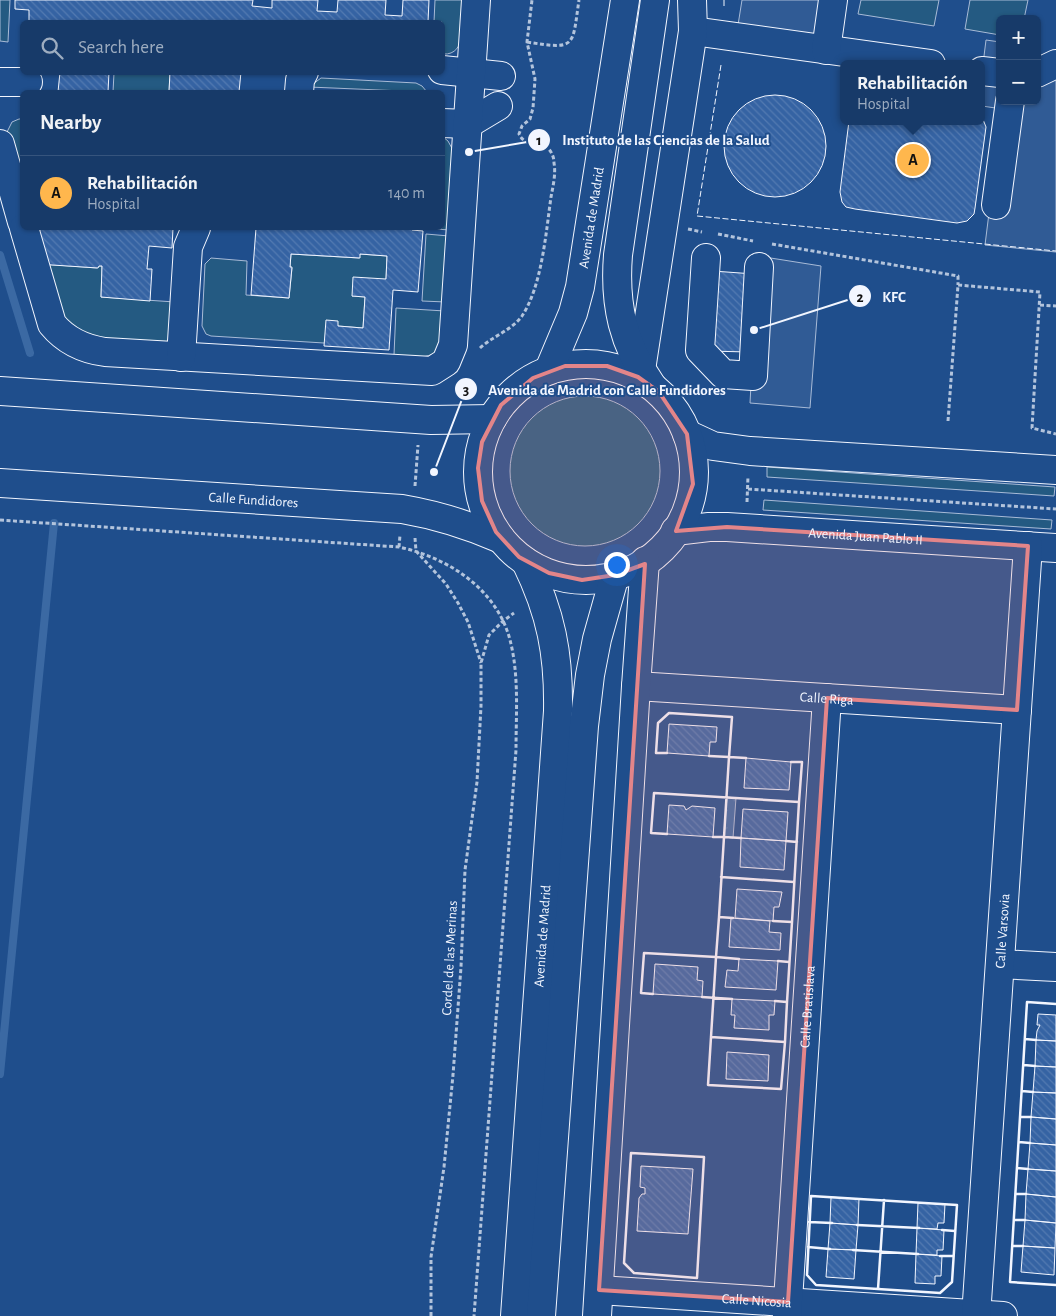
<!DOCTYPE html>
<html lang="en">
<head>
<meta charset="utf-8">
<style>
  :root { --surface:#173a69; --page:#244571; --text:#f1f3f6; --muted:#9eadc0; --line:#36547d; --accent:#ffb74d }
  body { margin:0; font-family:"Alegreya Sans",sans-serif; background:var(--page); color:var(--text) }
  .controls { position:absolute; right:15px; top:15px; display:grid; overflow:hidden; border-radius:8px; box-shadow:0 1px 4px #0004 }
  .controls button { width:45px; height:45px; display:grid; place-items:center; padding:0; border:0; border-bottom:1px solid var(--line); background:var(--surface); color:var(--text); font:25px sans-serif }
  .you { position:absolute; left:616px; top:564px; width:18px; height:18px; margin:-12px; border:4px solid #fff; border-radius:50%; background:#1a73e8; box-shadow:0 0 0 8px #1a73e833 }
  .badge { display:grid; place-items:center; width:32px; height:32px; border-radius:50%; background:var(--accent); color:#111; font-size:16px; font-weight:700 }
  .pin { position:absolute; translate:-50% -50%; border:2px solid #fff; box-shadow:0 1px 5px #0006 }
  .popup { position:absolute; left:840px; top:60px; width:145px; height:65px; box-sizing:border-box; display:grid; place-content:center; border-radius:8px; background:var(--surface); filter:drop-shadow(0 1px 4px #0005); font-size:16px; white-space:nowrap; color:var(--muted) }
  .popup b { font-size:19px; color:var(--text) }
  .popup::after { content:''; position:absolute; left:50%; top:100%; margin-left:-10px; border:10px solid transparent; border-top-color:var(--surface) }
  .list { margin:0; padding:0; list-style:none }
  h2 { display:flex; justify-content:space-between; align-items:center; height:65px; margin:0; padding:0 20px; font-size:21px }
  h2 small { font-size:16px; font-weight:400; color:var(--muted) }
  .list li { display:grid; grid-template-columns:32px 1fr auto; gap:15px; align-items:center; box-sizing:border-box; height:75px; padding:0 20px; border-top:1px solid var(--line) }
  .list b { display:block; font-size:19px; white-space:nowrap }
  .list p { margin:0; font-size:16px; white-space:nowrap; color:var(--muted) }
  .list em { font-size:16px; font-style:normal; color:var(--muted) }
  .icon { flex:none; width:28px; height:28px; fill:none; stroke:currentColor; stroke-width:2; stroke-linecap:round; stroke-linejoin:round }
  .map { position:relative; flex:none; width:1056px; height:1316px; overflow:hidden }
  .search { position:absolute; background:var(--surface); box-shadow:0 1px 4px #0004; left:20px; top:20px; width:425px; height:55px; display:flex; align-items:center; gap:12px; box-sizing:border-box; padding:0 18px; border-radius:8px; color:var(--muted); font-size:19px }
  .panel { position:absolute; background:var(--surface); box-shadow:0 1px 4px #0004; left:20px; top:90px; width:425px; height:140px; border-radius:8px }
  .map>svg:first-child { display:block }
  .green { fill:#245a82; stroke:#a8bbd7 }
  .parking { fill:#305b95; stroke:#a8bbd7 }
  .water { fill:url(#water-ripples); stroke:#a8bbd7 }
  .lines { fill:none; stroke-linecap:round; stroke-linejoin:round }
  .stream { stroke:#3b69a3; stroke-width:8 }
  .building { fill:url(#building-back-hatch); stroke:#f2f6ff }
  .minor-casing { stroke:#f2f6ff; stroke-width:30 }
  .major-casing { stroke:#f2f6ff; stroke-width:30 }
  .path { stroke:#b3c4dc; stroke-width:3; stroke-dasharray:4 2.5; stroke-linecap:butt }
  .minor { stroke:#1f4e8c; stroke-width:28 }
  .major { stroke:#1f4e8c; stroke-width:28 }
  .fence { stroke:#f2f6ff; stroke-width:1; stroke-dasharray:6 2.5; stroke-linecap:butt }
  .wall { stroke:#f2f6ff; stroke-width:2.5 }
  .marked { fill:#e38589; fill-opacity:0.2; stroke:#e38589; stroke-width:4; stroke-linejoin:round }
  .labels { text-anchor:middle; stroke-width:4; stroke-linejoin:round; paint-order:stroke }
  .street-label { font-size:14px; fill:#f2f6ff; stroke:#1f4e8c }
  .leader { fill:none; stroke:#f2f6ff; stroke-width:2 }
  .callout-dot { fill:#f2f6ff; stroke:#1f4e8c; stroke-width:2 }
  .mark-label { font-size:15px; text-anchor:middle; font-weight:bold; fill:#111 }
  .callout-label { font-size:15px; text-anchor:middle; font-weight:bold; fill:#f2f6ff; stroke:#1f4e8c; stroke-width:4; stroke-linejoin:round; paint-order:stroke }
</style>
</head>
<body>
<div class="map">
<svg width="1056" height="1316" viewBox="0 0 1056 1316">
  <defs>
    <pattern id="water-ripples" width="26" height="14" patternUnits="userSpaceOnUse" patternTransform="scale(1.25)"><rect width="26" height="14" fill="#3b69a3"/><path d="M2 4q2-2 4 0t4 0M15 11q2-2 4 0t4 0" fill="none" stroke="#587fb1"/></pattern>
    <pattern id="building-back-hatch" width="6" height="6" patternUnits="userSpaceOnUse" patternTransform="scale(1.25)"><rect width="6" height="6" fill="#3563a3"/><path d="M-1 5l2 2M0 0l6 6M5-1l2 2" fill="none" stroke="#537ab1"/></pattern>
  </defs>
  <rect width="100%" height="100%" fill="#1f4e8c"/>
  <!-- green -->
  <path class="green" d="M0,0H10L8,42L0,41Z
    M435,0H464C463,17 468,56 443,54L442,22H434Z
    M861,0H939L934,26L858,14Z
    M970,0H1028L1024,19H1000V35L965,29Z
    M114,73H170L169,92H113Z
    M321,78L416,83L422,86L427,92L309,87Z
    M19,119H22V186L7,132L12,122Z
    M443,137L448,141L454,152L450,230L420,228H442Z
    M426,234L449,236L446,302L422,301Z
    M291,254L359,258L360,254L387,256L386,279L352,296L365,297L363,328L338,326L324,343L211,336L206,334L202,326L205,264L211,258L247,261L246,295L289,298L292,268L290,267Z
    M42,264L97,268L99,266H102L101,297L175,302L170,342L109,345L65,325Z
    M396,308L445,311C444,318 446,336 443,342C436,363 410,356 394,355Z
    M510 471a75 75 0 1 1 150 0a75 75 0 1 1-150 0Z
    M767,467L1055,487L1054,496L767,477Z
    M764,500L1052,520L1051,529L763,510Z"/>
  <!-- parking -->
  <path class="parking" d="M742,0H822L816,36L738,25Z
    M986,40L1000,42V101H1037V67L1056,70V252L985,245L1002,109L982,106V72Z
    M758,256L821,266L810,408L750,403Z"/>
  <!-- water -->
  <path class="water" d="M727,797L736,798L733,838L724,837Z"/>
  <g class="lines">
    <!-- stream -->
    <path class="stream" d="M0,255L30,353
      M0,1074L54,523"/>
  </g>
  <!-- building -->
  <path class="building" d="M15,0H253L252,6L272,8V0H318L317,11L337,12L338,0H386L385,15L402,16L403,0H429L428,22H29V10L15,9Z
    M60,72H109L108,92H58Z
    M170,72H241L239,92H169Z
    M724 146a51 51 0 1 1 102 0a51 51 0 1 1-102 0Z
    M982,117L986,127L975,208L974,214L967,221L957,223L855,209L846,207L842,202L840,192L849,121H982Z
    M40,228H173L172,248L149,246L147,269H152L150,301L101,297L102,266H99L98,268L37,264Z
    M256,228H412V230L423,231L418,292L393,290L389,350L324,346L326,320L338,321V326L363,328L365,297L352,296L353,277L386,279L387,256L360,254V258L291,254L290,267H292L289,298L251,295Z
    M713,271L754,274L749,352L707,351Z
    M669,724L717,727L716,742H710L709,756L667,753Z
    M746,758L791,762L789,790L744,788Z
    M669,805L684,806L686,810L692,806L715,808L713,837L667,834Z
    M743,809L788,812L786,841L741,838Z
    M741,838L786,841L784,870L740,867Z
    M737,889L782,892L779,907H774L773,921L735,918Z
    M731,918L770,921L769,932L781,933L780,950L729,947Z
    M739,959L778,961L776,990L725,987L727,970L738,971Z
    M655,964L698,967L697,980L703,981L702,997L653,994Z
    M732,999L775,1001L774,1015H769V1030L734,1028L735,1015H731Z
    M1038,1014L1056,1015V1041L1036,1040L1037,1031L1040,1025H1037Z
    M1036,1040L1056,1041V1067L1035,1066Z
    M727,1052L769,1055L768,1081L726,1079Z
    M1035,1066L1056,1067V1093L1033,1092Z
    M1033,1092L1056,1093V1119L1031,1117Z
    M1031,1117L1056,1119V1145L1030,1143Z
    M1030,1143L1056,1145V1171L1028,1169Z
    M641,1166L693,1169L688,1234L637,1231L639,1198L642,1194H645V1188L640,1187Z
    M1028,1169L1056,1171V1197L1026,1194Z
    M1026,1194L1056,1197V1223L1025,1220Z
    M831,1197L859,1199L858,1225L830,1223Z
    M918,1203L945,1204L944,1223H938L937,1229L917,1228Z
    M1025,1220L1056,1223L1055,1248L1023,1246Z
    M830,1223L858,1225L856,1250L828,1249Z
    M917,1228L944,1230L943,1250H937V1255L916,1254Z
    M1023,1246L1055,1248L1054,1275L1021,1272Z
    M828,1249L856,1250L854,1279L826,1277Z
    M916,1254L942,1256L941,1276H935V1284L915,1283Z"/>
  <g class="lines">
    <!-- minor casing -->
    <g class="minor-casing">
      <g id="minor">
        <path d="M693,31L931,64"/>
        <path d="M826,50L833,0"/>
        <path d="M442,70L501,76"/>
        <path d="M982,71L1000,73"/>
        <path d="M1037,73L1056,64"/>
        <path d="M0,82H28"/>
        <path d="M299,92L300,80L304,72"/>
        <path d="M442,123L468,124L498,106"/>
        <path d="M0,144L22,222"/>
        <path d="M996,205L1010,101"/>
        <path d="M24,228L52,324C66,341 83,349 105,352L432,371L446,362L453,345L476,0"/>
        <path d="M706,258L700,350L723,374L753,376L759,267"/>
        <path d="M181,357L188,247L196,228"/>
        <path d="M687,434L713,446L750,451L1056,470"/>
        <path id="s1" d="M675,531L709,527H727L1056,548"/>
        <path id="s2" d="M636,686L1017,710"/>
        <path d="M1000,964L1056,967"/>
        <path id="s3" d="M599,1290L1003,1316"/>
        <path id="s4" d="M787,1316L827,698"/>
        <path id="s5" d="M976,1316L1028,546"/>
      </g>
    </g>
    <!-- major casing -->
    <g class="major-casing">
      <g id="major">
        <circle cx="586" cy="472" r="108"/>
        <path id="s6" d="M549,370L573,313L580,287L625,0"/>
        <path d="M641,370L693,31L692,0"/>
        <path d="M652,386C623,344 614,305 618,255L655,0"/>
        <path d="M0,391L431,420L492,419"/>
        <path id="s7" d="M0,483L402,509C437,515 469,525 501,539"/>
        <path id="s8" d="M515,1316L558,711C559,654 551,613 526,562"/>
        <path d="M541,1316L584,726L590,675L597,639L615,575"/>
        <path d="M597,1316L636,686L645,561"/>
      </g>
    </g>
    <!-- path -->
    <path class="path" d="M527,42C577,50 572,47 579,0
      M688,229L702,232
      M718,234L753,241
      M772,244L958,276V285
      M1040,305L1056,306
      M480,348C493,336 512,330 522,316C542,286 546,232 551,197C553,186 556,174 554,163C554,156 551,151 546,146C535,143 524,145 519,134L522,126L530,119L533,108L535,79L527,42L532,0
      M948,421L958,285L1040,292L1032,428L1056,434
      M415,486L418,445
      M748,489L1056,509
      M747,502L748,476
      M0,520L399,547C449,558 499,590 511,644C519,678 516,715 516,750L474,1316
      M415,538L416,551L446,584L458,603L468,622L481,663
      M399,547L400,535
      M431,1316V1257L444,1167L453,1075L461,967L465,870L477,782L481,706V663L489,635L503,621L514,613"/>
    <!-- minor -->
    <use href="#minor" class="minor"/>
    <!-- major -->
    <use href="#major" class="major"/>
    <!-- fence -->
    <path class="fence" d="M724,0V6
      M721,65L697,216L1056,251"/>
    <!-- wall -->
    <path class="wall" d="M667,753H656L658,723L669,713L732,717L729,757L709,756
      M791,762H802L799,802
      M667,834L651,833L654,793L799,802L792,922L773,921
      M713,837H724L719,917L733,918
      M741,838L724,837L729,757L746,758
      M786,841L797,842
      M721,877L794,882
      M719,917L716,957L739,959
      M778,961L789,962
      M653,994L641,993L644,953L716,957L711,1037L785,1042L787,1002L775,1001
      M702,997L732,999
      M787,1002L792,922
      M1056,1004L1027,1002L1010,1282L1056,1285
      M711,1037L708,1085L781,1089L785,1042
      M1025,1039L1036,1040
      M1024,1065L1035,1066
      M1022,1091L1033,1092
      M1021,1117H1031
      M1019,1142L1030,1143
      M631,1153L704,1157L697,1278L634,1273L624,1263Z
      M1017,1168L1028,1169
      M1016,1194H1026
      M811,1196L957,1205L952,1282L940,1293L816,1285L807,1275Z
      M1014,1220H1025
      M809,1222L832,1223
      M857,1225L919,1228
      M942,1230L955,1231
      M1013,1246H1023
      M808,1247L830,1249
      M853,1250L918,1254
      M940,1256H953
      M878,1289L884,1200"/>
  </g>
  <!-- marked area -->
  <path class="marked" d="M565,366H607L638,377L659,392L687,434L693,484L676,531L727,527L1028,546L1017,710L827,698L788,1302L599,1290L645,564L615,575L582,580L549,573L519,557L496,532L482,501L478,468L482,442L501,405L533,378Z"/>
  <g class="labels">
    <!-- street labels -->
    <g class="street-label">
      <text dy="5" stroke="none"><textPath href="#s6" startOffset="159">Avenida de Madrid</textPath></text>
      <text dy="5" stroke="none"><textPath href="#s7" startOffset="254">Calle Fundidores</textPath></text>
      <text dy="5" stroke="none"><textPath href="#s1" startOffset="191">Avenida Juan Pablo II</textPath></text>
      <text dy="5" stroke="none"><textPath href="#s2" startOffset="191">Calle Riga</textPath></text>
      <text dy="5" stroke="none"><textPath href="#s5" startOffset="386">Calle Varsovia</textPath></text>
      <text dy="5" stroke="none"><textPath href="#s8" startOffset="381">Avenida de Madrid</textPath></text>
      <text transform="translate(449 958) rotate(-87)" y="5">Cordel de las Merinas</text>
      <text dy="5" stroke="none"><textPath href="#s4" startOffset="310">Calle Bratislava</textPath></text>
      <text dy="5" stroke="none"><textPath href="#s3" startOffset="158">Calle Nicosia</textPath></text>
    </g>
  </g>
  <!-- callouts -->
  <path class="leader" d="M469 152L539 140M754 330L860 296M434 472L466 389"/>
  <g class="callout-dot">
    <circle cx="469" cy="152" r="5"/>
    <circle cx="754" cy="330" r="5"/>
    <circle cx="434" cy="472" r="5"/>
    <circle cx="539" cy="140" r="12"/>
    <circle cx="860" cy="296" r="12"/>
    <circle cx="466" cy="389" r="12"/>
  </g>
  <g class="mark-label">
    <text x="539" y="145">1</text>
    <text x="860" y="302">2</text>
    <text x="466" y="395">3</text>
  </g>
  <g class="callout-label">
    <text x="666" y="145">Instituto de las Ciencias de la Salud</text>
    <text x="894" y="302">KFC</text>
    <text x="607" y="395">Avenida de Madrid con Calle Fundidores</text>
  </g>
</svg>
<div class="controls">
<button>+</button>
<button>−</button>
</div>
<div class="you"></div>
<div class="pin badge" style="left:913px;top:160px">A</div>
<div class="popup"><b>Rehabilitación</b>Hospital</div>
<div class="search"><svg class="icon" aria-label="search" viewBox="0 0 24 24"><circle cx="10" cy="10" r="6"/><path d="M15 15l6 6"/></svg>Search here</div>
<section class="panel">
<h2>Nearby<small></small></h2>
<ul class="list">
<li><span class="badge">A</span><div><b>Rehabilitación</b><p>Hospital</p></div><em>140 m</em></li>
</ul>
</section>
</div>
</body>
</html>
